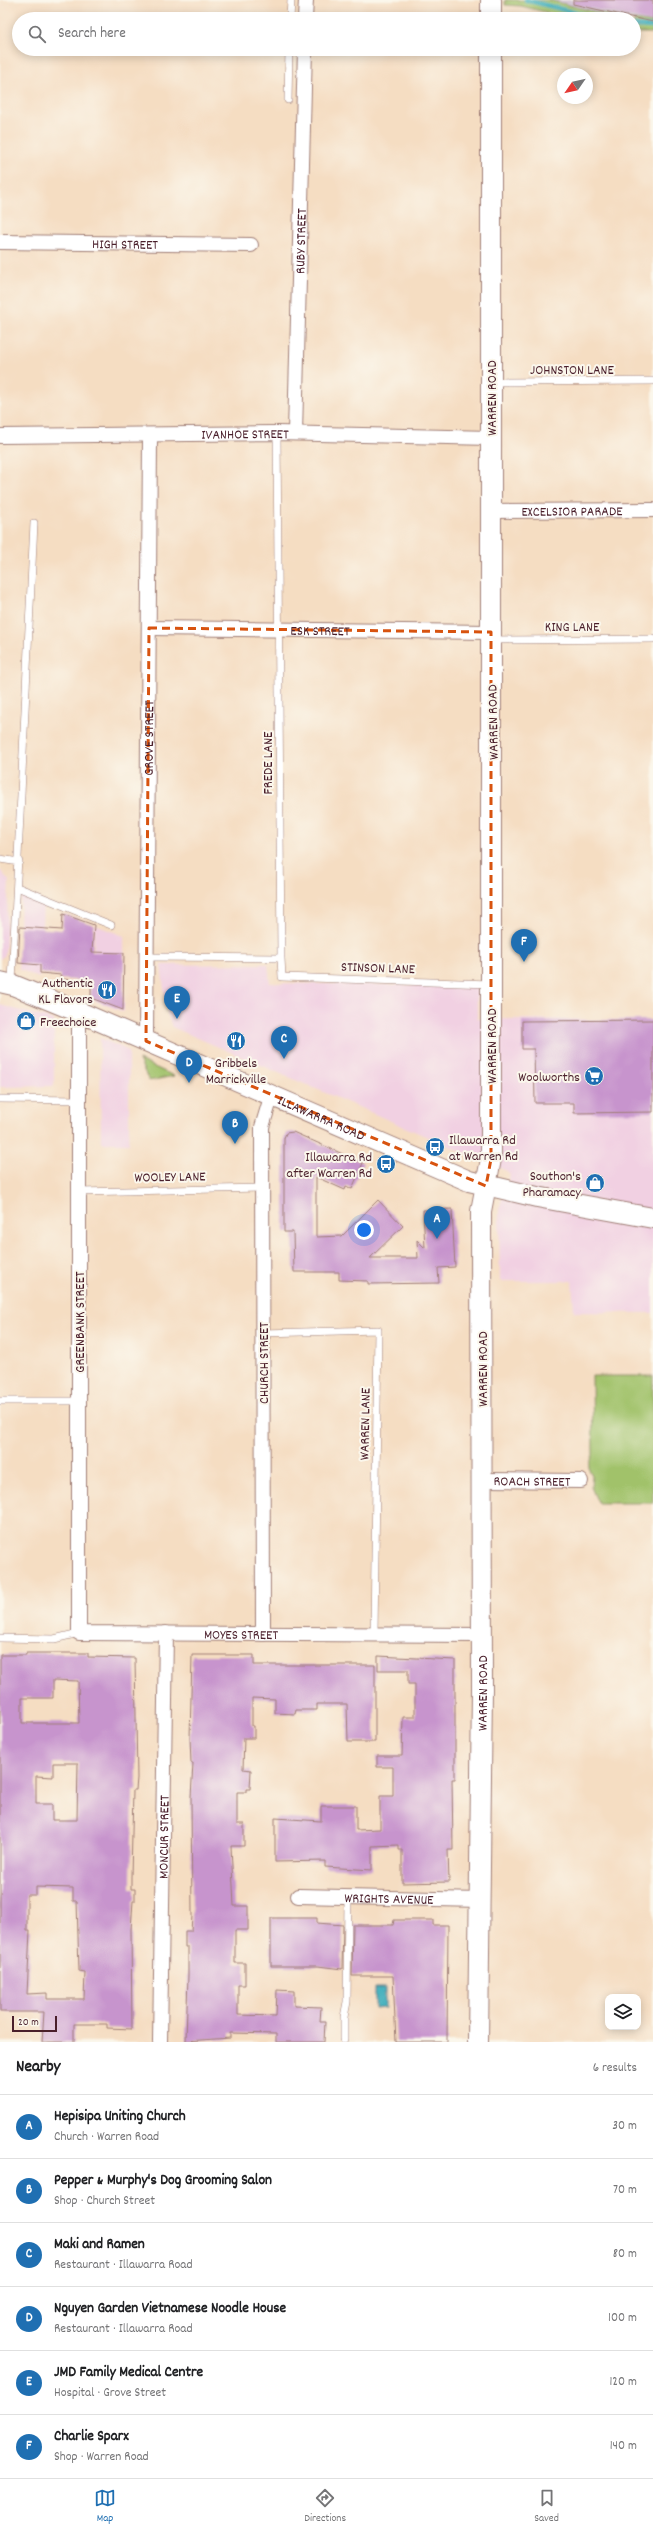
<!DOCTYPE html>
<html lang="en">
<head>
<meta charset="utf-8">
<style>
  :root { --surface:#fff; --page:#f6f6f6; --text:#202124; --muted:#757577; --line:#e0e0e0; --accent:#1f6fb2 }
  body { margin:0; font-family:Dekko,sans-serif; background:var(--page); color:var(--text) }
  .controls { position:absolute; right:12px; bottom:12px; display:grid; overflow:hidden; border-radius:8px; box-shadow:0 2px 10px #0003 }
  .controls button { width:36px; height:36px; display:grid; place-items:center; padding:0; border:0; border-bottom:1px solid var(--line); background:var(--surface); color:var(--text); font:20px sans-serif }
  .compass { position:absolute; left:557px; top:68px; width:36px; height:36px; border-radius:50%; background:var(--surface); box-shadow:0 2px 10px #0003; rotate:236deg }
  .scale { position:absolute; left:12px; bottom:10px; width:45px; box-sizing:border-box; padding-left:4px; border:2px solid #4a1f2b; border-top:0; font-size:11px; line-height:14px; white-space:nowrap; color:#4a1f2b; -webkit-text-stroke:3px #fbf7ec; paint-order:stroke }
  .you { position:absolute; left:364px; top:1230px; width:14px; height:14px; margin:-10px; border:3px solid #fff; border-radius:50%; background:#1a73e8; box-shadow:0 0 0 6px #1a73e833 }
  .badge { display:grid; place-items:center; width:26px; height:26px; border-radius:50%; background:var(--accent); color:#fff; font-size:13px; font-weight:700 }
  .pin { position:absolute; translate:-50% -33px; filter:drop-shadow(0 1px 2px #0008) }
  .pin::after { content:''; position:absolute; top:21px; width:14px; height:12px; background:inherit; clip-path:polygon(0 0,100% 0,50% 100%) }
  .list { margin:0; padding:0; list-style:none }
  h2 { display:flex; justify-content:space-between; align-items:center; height:52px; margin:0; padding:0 16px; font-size:17px }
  h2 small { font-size:13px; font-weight:400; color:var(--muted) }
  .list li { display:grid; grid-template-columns:26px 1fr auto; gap:12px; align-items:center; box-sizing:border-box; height:64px; padding:0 16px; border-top:1px solid var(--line) }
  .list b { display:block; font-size:15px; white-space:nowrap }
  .list p { margin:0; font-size:13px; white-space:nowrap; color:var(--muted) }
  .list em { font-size:13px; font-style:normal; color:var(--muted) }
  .icon { flex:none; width:22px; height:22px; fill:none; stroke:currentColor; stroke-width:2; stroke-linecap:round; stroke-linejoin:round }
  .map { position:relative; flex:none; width:653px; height:2042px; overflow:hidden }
  .search { position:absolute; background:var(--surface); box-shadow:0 2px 10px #0003; left:12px; right:12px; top:12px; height:44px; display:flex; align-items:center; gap:10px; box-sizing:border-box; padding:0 14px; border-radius:22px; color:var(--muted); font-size:15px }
  .sheet { height:436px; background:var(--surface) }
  nav { display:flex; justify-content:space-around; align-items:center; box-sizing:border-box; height:56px; border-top:1px solid var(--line); background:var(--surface); font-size:11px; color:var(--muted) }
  nav a { display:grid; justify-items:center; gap:2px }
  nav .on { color:var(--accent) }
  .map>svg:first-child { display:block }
  .built { fill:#f1d0e2 }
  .industrial { fill:#cebed0 }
  .green { fill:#a1c26b; stroke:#76704b }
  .water { fill:#40aebc; stroke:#456674 }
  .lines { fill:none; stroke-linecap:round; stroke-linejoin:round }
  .stream { stroke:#40aebc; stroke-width:4.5 }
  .building { fill:#c794cd; fill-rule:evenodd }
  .lane-casing { stroke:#a07e76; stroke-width:8 }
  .street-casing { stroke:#a07e76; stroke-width:16 }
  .secondary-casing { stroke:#a07e76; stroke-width:22 }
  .lane { stroke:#fff; stroke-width:7 }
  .street { stroke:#fff; stroke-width:14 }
  .secondary { stroke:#fff; stroke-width:20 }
  .marked { fill:none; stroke:#d8530f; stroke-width:3; stroke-dasharray:8 5; stroke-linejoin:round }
  .labels { text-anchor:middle; stroke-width:4; stroke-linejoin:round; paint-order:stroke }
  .street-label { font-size:14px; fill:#4a1f2b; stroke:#fbf7ec }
  .poi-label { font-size:14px; fill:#4a1f2b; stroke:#fbf7ec; text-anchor:end }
</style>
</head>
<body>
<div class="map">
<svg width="653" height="2042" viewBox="0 0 653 2042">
  <rect width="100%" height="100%" fill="#fbf7ec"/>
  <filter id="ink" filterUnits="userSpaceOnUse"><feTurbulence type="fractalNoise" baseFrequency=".025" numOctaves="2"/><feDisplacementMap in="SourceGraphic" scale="8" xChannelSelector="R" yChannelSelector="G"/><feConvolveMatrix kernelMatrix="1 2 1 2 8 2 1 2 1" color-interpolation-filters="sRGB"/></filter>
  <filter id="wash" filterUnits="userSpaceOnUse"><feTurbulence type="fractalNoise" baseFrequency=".012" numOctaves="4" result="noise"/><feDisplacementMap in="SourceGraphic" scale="16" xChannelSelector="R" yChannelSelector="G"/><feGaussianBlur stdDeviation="0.9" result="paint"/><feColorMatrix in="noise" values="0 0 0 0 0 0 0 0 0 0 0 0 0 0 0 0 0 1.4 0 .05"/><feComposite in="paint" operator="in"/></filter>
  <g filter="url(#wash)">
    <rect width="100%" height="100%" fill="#f5ddc2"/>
    <!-- built -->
    <path class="built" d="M0,870L9,881L5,955L0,959Z
      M21,896L43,904L39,978L19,969Z
      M95,925L124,936V1012L91,999Z
      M268,964L270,983L477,986V1019L653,1020V1313L574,1312L572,1281H500L499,1209L510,1175L507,1171L172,1027L167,1013L161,965Z
      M0,1005L54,1020V1086L0,1087Z
      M100,1038L129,1051V1143H101Z"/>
    <!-- industrial -->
    <path class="industrial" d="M549,0H653V23L610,17Z"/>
    <!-- green -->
    <path class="green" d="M505,0H549L624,19H573L521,6L505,5Z
      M634,20L653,23V33H634Z
      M139,1060L174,1076L149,1081Z
      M592,1376H653V1503H598L591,1487L592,1475L588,1468L593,1455Z"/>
    <!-- water -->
    <path class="water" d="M375,1988H385V2008L375,2009Z"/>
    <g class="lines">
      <!-- stream -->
      <path class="stream" d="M526,0L600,19
        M634,26L653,27"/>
    </g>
    <g id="blocks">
      <!-- building -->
      <path class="building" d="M573,0H653V22L573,4Z
        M63,914L94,925L92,952L124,953L123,1010L91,998V981L60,979L61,975L40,973V965L18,963L20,927L62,930Z
        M653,1020V1112L574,1113V1103H535L534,1049H522V1021Z
        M293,1132L363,1163L352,1189L346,1186L345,1190L316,1177V1237L342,1236L378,1200L403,1226L370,1258H418L417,1240L425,1248L423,1210L452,1209L455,1267L438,1268L439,1283L368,1284V1281L339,1280V1272H294L293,1232H284V1138L286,1133Z
        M26,1653H88V1657L135,1658L137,1778L136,1790H133L131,1877V1889H135V1901H133L131,1929L132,2029L107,2028V2024H74V2042H42L44,2012H0V1655H26ZM53,1680L78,1681L79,1723H22V1698H53ZM53,1763H78L77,1820H52V1804H36V1776L53,1777ZM36,1887L73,1888V1901H77L79,1971L85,1972L84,1999H47V1993L27,1994L30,1930H27V1895H36Z
        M192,1655H254V1665H375V1742H348L347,1704H317V1710H296L295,1714L275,1713V1699L252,1698V1726H254V1738H244L243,1769L251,1770L250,1789H246V1792H237V1824H244V1846H231L234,1906H248V1930H235V1963H245V1985H238V2015L276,2016L277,1990L294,1991V2006L321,2007L320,2022H325L324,2042H276V2034L230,2033V2038L186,2041L188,1975V1947H185V1931H191L192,1916L191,1797L193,1763H191L190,1738Z
        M378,1656L455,1660V1779H452L453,1850H448L449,1882L402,1883V1850H399V1845L372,1846V1870L325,1867V1861L275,1862V1818L321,1821V1806H356V1830L380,1829V1796H393V1767H377V1756H402L403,1717H415V1684H408V1670H378Z
        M271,1918H317V1923L343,1925L342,1969L318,1966H271Z
        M394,1920H433V1925H448L447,2042H396L393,1976H352L353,1925H393Z"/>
    </g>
  </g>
  <g filter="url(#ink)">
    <use href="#blocks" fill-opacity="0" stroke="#a07e76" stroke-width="1"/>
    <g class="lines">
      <!-- lane casing -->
      <g class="lane-casing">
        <path id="lane" d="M290,19L291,0
          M288,100L289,49
          M493,382L653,381
          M493,640L653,639
          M0,859L19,862
          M17,887L111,925
          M147,957L281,958L277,433
          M281,958L282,977L490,984
          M12,982L34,523
          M0,1099L79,1100
          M79,1192L262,1188
          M263,1333L378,1330L374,1634
          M0,1401H79
          M0,1638L54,1639L79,1633
          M344,2039V2017L347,2002L348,1897"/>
      </g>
      <!-- street casing -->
      <g class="street-casing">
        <g id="street">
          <path d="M305,19L306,0"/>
          <path id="s1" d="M0,242L251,245"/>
          <path id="s2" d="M295,433L305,49"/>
          <path id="s3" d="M0,436L277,433L491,438"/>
          <path id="s4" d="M492,511L653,510"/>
          <path id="s5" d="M149,628L491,632"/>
          <path id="s6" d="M79,1012V1633L482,1635"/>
          <path id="s7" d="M146,1041L150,435"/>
          <path id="s8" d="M483,1480L581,1481"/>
          <path d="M263,1634L262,1127L272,1094"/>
          <path id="s9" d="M298,1896L481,1900"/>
          <path id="s10" d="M160,2042L166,1633"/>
        </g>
      </g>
      <!-- secondary casing -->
      <g class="secondary-casing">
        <g id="secondary">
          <path d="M491,0V19"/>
          <path id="s11" d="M0,982L13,985L79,1012L469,1181L537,1197L653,1218"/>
          <path id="s12" d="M478,2042L482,1689L481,1211L491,1159V49"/>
        </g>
      </g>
      <!-- lane -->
      <use href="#lane" class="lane"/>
      <!-- street -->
      <use href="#street" class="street"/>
      <!-- secondary -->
      <use href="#secondary" class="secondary"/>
    </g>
  </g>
  <!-- marked area -->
  <path class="marked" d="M149,628L491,632V1159L486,1186L146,1041Z"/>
  <!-- icons -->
  <defs>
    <g id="restaurant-disc" transform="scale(1)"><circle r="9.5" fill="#1f6fb2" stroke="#fbf7ec"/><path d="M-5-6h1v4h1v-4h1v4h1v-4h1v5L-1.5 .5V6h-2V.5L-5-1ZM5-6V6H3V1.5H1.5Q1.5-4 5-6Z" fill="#fff"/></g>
    <g id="shop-disc" transform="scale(1)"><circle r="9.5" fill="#1f6fb2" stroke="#fbf7ec"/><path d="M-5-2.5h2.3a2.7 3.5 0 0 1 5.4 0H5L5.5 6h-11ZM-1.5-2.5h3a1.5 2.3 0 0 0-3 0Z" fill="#fff"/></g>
    <g id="supermarket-disc" transform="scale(1)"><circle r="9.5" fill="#1f6fb2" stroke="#fbf7ec"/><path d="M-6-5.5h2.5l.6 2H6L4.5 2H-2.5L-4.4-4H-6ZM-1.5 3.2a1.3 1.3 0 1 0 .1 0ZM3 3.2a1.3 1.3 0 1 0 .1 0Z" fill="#fff"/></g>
    <g id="bus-disc" transform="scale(1)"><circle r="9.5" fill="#1f6fb2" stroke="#fbf7ec"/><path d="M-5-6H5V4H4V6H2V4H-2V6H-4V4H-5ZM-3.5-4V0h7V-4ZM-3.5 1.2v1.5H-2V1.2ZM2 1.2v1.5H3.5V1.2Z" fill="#fff"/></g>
  </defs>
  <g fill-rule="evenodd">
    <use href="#restaurant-disc" x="107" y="990"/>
    <use href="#shop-disc" x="26" y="1021"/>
    <use href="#restaurant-disc" x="236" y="1041"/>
    <use href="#supermarket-disc" x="594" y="1076"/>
    <use href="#bus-disc" x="435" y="1147"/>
    <use href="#bus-disc" x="386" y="1164"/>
    <use href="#shop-disc" x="595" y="1183"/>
  </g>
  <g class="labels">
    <!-- street labels -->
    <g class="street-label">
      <text dy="5" stroke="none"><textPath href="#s2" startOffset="192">RUBY STREET</textPath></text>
      <text dy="5" stroke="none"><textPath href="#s1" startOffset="125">HIGH STREET</textPath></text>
      <text x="572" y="374">JOHNSTON LANE</text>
      <text transform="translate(491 398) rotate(-90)" y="5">WARREN ROAD</text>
      <text dy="5" stroke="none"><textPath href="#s3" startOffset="245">IVANHOE STREET</textPath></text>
      <text dy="5" stroke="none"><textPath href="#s4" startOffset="80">EXCELSIOR PARADE</textPath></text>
      <text x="572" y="631">KING LANE</text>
      <text dy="5" stroke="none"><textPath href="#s5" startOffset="171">ESK STREET</textPath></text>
      <text transform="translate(492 722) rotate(-91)" y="5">WARREN ROAD</text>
      <text dy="5" stroke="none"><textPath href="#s7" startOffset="303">GROVE STREET</textPath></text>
      <text transform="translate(267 763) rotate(-90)" y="5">FREDE LANE</text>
      <text transform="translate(378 967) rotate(2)" y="5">STINSON LANE</text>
      <text transform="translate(491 1046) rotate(-90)" y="5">WARREN ROAD</text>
      <text dy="5" stroke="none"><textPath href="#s11" startOffset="349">ILLAWARRA ROAD</textPath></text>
      <text transform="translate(170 1176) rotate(-1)" y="5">WOOLEY LANE</text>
      <text transform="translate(79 1322) rotate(-90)" y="5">GREENBANK STREET</text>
      <text transform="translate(263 1363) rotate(-90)" y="5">CHURCH STREET</text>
      <text transform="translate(482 1369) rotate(-90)" y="5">WARREN ROAD</text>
      <text transform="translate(364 1424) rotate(-89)" y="5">WARREN LANE</text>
      <text dy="5" stroke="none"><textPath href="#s8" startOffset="49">ROACH STREET</textPath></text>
      <text dy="5" stroke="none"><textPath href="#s6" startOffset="783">MOYES STREET</textPath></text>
      <text dy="5" stroke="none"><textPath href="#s12" startOffset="349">WARREN ROAD</textPath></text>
      <text dy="5" stroke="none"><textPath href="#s10" startOffset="205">MONCUR STREET</textPath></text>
      <text dy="5" stroke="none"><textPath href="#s9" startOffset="91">WRIGHTS AVENUE</textPath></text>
    </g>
    <!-- poi labels -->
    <g class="poi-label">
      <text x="93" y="987">Authentic<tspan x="93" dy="16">KL Flavors</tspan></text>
      <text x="40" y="1026" text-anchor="start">Freechoice</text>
      <text x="236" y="1067" text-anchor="middle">Gribbels<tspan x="236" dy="16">Marrickville</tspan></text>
      <text x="580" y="1081">Woolworths</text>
      <text x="449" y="1144" text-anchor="start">Illawarra Rd<tspan x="449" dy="16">at Warren Rd</tspan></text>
      <text x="372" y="1161">Illawarra Rd<tspan x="372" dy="16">after Warren Rd</tspan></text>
      <text x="581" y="1180">Southon's<tspan x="581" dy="16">Pharamacy</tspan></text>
    </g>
  </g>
</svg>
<div class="controls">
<button><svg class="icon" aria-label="layers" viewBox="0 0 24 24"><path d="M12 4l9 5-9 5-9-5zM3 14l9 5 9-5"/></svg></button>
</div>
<svg class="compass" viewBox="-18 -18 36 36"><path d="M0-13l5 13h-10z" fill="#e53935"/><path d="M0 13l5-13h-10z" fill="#757577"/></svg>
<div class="scale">20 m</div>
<div class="you"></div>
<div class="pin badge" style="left:437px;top:1239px">A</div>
<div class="pin badge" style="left:235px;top:1144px">B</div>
<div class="pin badge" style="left:284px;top:1059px">C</div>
<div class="pin badge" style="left:189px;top:1083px">D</div>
<div class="pin badge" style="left:177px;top:1019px">E</div>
<div class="pin badge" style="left:524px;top:962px">F</div>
<div class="search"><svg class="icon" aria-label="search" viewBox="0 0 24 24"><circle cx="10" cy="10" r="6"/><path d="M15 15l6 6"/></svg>Search here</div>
</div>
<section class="sheet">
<h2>Nearby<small>6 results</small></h2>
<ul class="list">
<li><span class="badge">A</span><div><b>Hepisipa Uniting Church</b><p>Church · Warren Road</p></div><em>30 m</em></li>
<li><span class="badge">B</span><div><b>Pepper &amp; Murphy's Dog Grooming Salon</b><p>Shop · Church Street</p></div><em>70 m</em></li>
<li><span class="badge">C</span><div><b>Maki and Ramen</b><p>Restaurant · Illawarra Road</p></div><em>80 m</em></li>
<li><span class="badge">D</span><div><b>Nguyen Garden Vietnamese Noodle House</b><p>Restaurant · Illawarra Road</p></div><em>100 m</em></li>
<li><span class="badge">E</span><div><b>JMD Family Medical Centre</b><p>Hospital · Grove Street</p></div><em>120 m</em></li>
<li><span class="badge">F</span><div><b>Charlie Sparx</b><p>Shop · Warren Road</p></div><em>140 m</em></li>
</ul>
</section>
<nav>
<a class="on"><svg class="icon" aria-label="map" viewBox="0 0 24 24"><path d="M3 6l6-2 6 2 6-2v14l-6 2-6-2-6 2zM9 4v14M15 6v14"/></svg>Map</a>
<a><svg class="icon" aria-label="directions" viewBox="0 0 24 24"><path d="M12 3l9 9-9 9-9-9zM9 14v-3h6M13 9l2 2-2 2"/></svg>Directions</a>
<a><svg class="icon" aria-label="saved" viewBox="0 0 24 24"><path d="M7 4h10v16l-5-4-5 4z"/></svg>Saved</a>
</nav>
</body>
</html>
